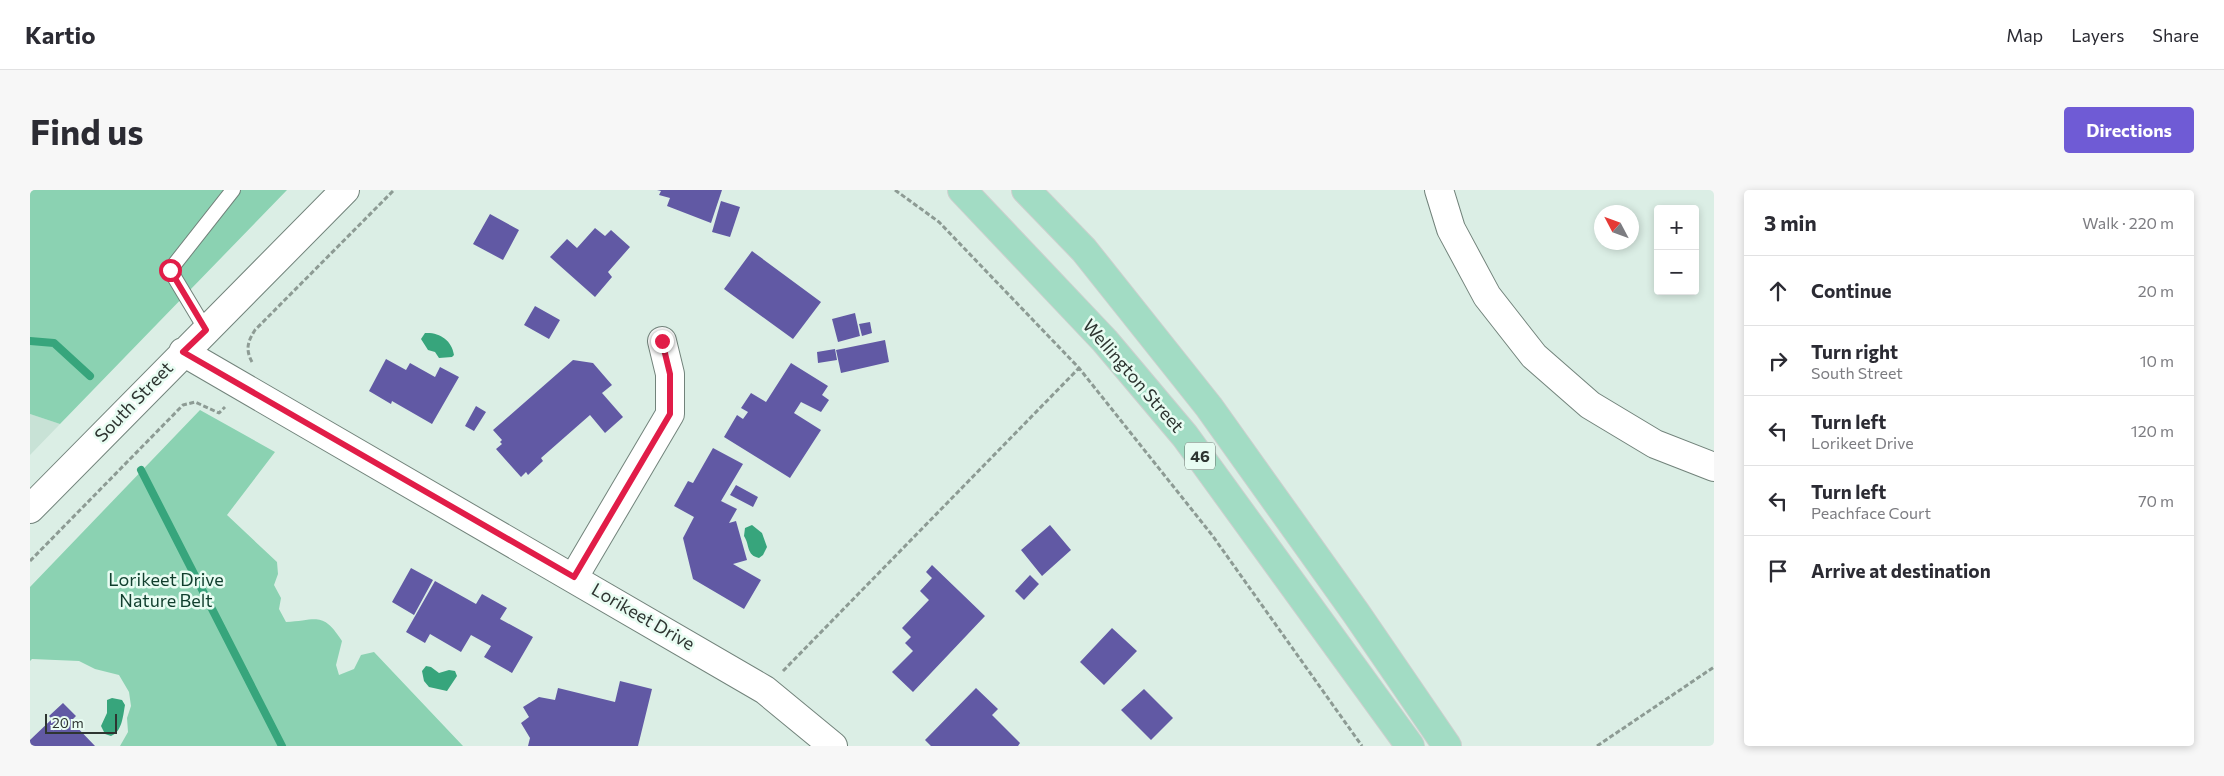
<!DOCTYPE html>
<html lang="en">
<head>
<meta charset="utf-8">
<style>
  :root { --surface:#fff; --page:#f7f7f7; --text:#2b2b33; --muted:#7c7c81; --line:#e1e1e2; --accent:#6f5bd5 }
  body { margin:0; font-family:Commissioner,sans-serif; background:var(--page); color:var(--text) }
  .controls { position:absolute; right:15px; top:15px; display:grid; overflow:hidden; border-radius:5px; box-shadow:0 2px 8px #0003 }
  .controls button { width:45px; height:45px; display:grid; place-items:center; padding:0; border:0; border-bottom:1px solid var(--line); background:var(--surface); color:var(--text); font:25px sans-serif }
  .compass { position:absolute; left:1564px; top:15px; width:45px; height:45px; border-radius:50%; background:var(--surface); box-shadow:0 2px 8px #0003; rotate:311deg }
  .scale { position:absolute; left:15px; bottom:12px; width:72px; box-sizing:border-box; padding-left:5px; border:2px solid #2e3531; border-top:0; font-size:14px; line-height:18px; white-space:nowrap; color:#2e3531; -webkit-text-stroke:4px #e8fcf2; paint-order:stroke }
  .stop { position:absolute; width:15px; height:15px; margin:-11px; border:4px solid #e11d48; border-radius:50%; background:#fff }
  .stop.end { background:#e11d48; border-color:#fff; box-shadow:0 1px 5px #0008 }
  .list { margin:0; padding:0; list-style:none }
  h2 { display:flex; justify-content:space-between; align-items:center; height:65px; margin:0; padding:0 20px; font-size:21px }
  h2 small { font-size:16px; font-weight:400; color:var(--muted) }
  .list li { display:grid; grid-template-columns:32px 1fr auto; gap:15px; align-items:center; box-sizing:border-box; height:70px; padding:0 20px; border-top:1px solid var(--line) }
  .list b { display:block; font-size:19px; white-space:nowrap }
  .list p { margin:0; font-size:16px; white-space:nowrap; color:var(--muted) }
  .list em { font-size:16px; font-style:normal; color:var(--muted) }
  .icon { flex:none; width:28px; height:28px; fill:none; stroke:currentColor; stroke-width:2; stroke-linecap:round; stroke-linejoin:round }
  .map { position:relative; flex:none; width:1684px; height:556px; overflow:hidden; border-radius:5px }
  header { display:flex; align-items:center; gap:30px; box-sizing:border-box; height:70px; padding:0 25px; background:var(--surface); border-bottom:1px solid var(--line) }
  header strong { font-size:24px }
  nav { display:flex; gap:28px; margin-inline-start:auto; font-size:18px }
  .intro { display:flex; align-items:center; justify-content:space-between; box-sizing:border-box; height:120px; padding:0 30px }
  h1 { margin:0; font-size:35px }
  .button { padding:12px 22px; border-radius:5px; background:var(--accent); color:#fff; font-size:18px; font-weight:700 }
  main { display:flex; gap:30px; padding:0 30px }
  aside { flex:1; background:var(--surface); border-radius:5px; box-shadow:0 2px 8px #0003 }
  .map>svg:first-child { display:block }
  .built { fill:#c8e2d6 }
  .green { fill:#8bd2b2 }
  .water { fill:#37a57c }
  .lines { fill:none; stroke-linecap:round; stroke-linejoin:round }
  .stream { stroke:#37a57c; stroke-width:8 }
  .building { fill:#6159a4 }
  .lane-casing { stroke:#72837b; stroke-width:16 }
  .street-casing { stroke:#72837b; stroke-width:30 }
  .primary-casing { stroke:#cdcfce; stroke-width:30 }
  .path { stroke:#8d9b94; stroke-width:3; stroke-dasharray:5 2.5; stroke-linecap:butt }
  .lane { stroke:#fff; stroke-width:14 }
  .street { stroke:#fff; stroke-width:28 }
  .primary { stroke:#a2dcc4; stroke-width:28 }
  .route { stroke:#e11d48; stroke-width:6 }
  .labels { text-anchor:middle; stroke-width:5; stroke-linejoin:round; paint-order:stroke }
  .shield { fill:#e8fcf2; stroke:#66716b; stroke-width:1 }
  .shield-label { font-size:16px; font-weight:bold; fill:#2e3531 }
  .street-label { font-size:18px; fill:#2e3531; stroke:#e8fcf2 }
  .park-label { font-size:18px; fill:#103e2d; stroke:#e8fcf2 }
</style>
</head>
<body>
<header>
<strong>Kartio</strong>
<nav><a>Map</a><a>Layers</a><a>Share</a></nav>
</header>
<div class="intro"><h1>Find us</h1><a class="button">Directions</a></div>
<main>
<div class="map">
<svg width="1684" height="556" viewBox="0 0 1684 556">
  <rect width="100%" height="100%" fill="#dbeee5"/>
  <!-- built -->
  <path class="built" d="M0,224L30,234L0,265Z"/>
  <!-- green -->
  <path class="green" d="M0,0H257L30,234L0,224Z
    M170,220L245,262L197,325L247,372L248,384L244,395L251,408L249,419L256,432C286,431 292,420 312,451L306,475L309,485L324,479L331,465L344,462L433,556H90L98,542L97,528L101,516L99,502L89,485L65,479L49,471L2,469L0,471V397Z"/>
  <!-- water -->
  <path class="water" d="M395,143C409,142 422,150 424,165L422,167L409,168L405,162L398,160L391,149Z
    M722,335L732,343L737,357L733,365L729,368C716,365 720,355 714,346L715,338Z
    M396,476L401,477L409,483L419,480L425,481L427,486L417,501L399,497L394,491L392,481Z
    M82,508L92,510L95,515C93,526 92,542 81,546L75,544L71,536L77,523V510Z"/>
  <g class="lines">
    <!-- stream -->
    <path class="stream" d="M0,151L24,153L60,186
      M111,280L252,556"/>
  </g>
  <!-- building -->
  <path class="building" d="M627,0H692L681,33L637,16L640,8L629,5L631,1Z
    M691,11L710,17L700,47L682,42Z
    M460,24L489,40L473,70L443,54Z
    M565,38L575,46L581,40L600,57L578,82L582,87L565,107L520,67L537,49L547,58Z
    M722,61L791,112L763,149L694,99Z
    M505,116L530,130L519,149L494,135Z
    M825,123L830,146L808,152L802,129Z
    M840,132L842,143L832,146L829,134Z
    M855,150L859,172L811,183L806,160Z
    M805,159L807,170L788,173L787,162Z
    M356,169L376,180L380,173L405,187L410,177L429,187L402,234L362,211L361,214L339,201Z
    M543,170L563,173L582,195L572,203L593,227L575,243L560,225L511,268L513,271L498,285L496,282L491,287L466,259L472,254L470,252L472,250L463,240Z
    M761,173L798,196L792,205L799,210L791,222L771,212L764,223L791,240L760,288L694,247L707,225L713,229L718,222L711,218L721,203L736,212Z
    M446,216L456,222L444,241L435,236Z
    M683,258L713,274L691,311L707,319L699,333L706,331L717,370L703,374L731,390L714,419L663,389L653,348L664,327L644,316L658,291L663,293Z
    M706,295L728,307L723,317L700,305Z
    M1020,335L1041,360L1012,386L991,360Z
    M902,375L955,426L883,502L862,482L883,461L875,453L881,447L872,438L899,410L890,401L902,388L896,382Z
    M381,378L403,390L384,425L362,412Z
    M1000,385L1009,394L994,410L985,401Z
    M405,391L446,414L452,404L477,418L470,429L503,447L482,483L454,467L461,456L441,445L431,462L400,444L395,453L376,442Z
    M1082,438L1107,461L1074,495L1050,472Z
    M590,491L622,499L608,556H498L500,548L491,533L499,527L493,517L509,507L525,510L528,498L585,512Z
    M946,498L968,519L962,525L990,553L988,556H901L895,550Z
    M1114,499L1143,528L1121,550L1091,520Z
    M33,513L46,526L41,531L65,556H0V550L22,529L19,526Z"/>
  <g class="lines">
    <!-- lane casing -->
    <g class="lane-casing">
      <path id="lane" d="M176,140L140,80L203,0"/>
    </g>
    <!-- street casing -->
    <g class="street-casing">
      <path id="street" d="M1409,0L1421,39L1457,106L1504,166L1560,215L1625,254L1684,277
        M153,162L735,500L803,556
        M0,319L315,0
        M544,387L640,224V184L632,151"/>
    </g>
    <!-- primary casing -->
    <g class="primary-casing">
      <path id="primary" d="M932,0L1075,151L1155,246L1380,556
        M996,0L1054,60L1179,217L1326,423L1417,556"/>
    </g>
    <!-- path -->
    <path class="path" d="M865,0L909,32L1049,178L1182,345L1332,556
      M222,172C215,159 218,151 225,140L364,0
      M0,371L153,215L165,212L189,223L195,217
      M753,481L1049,178
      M1567,556L1684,477"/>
    <!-- lane -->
    <use href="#lane" class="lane"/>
    <!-- street -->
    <use href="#street" class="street"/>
    <!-- primary -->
    <use href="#primary" class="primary"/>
  </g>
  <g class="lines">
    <!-- route -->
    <path class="route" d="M140,80L176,140L153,162L544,387L640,224V184L632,151"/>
  </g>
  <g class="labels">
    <!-- shield labels -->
    <rect class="shield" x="1155" y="252.5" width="30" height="27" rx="4"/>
    <g class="shield-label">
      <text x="1170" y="272">46</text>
    </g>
    <!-- street labels -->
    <g class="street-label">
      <text transform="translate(1103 186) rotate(49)" y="6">Wellington Street</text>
      <text transform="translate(104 212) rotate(-46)" y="6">South Street</text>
      <text transform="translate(613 427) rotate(30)" y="6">Lorikeet Drive</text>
    </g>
    <!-- park labels -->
    <g class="park-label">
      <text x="136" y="396">Lorikeet Drive<tspan x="136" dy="21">Nature Belt</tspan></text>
    </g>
  </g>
</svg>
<div class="controls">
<button>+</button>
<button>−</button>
</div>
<svg class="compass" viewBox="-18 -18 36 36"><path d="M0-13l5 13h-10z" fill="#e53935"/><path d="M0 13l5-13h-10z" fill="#7c7c81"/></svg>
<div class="scale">20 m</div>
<div class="stop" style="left:140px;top:80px"></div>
<div class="stop end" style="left:632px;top:151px"></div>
</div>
<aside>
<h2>3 min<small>Walk · 220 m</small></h2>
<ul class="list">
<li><svg class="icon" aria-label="ahead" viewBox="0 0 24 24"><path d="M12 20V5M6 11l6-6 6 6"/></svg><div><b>Continue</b></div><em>20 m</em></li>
<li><svg class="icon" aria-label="right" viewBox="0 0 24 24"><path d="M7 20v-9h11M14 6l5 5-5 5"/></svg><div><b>Turn right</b><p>South Street</p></div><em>10 m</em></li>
<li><svg class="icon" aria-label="left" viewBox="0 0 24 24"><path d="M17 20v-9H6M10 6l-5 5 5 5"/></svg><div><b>Turn left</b><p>Lorikeet Drive</p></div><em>120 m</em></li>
<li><svg class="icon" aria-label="left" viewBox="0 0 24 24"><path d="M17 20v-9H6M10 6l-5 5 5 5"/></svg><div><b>Turn left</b><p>Peachface Court</p></div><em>70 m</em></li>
<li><svg class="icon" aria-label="arrive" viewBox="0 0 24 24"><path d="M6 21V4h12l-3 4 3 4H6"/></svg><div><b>Arrive at destination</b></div></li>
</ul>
</aside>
</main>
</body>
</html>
